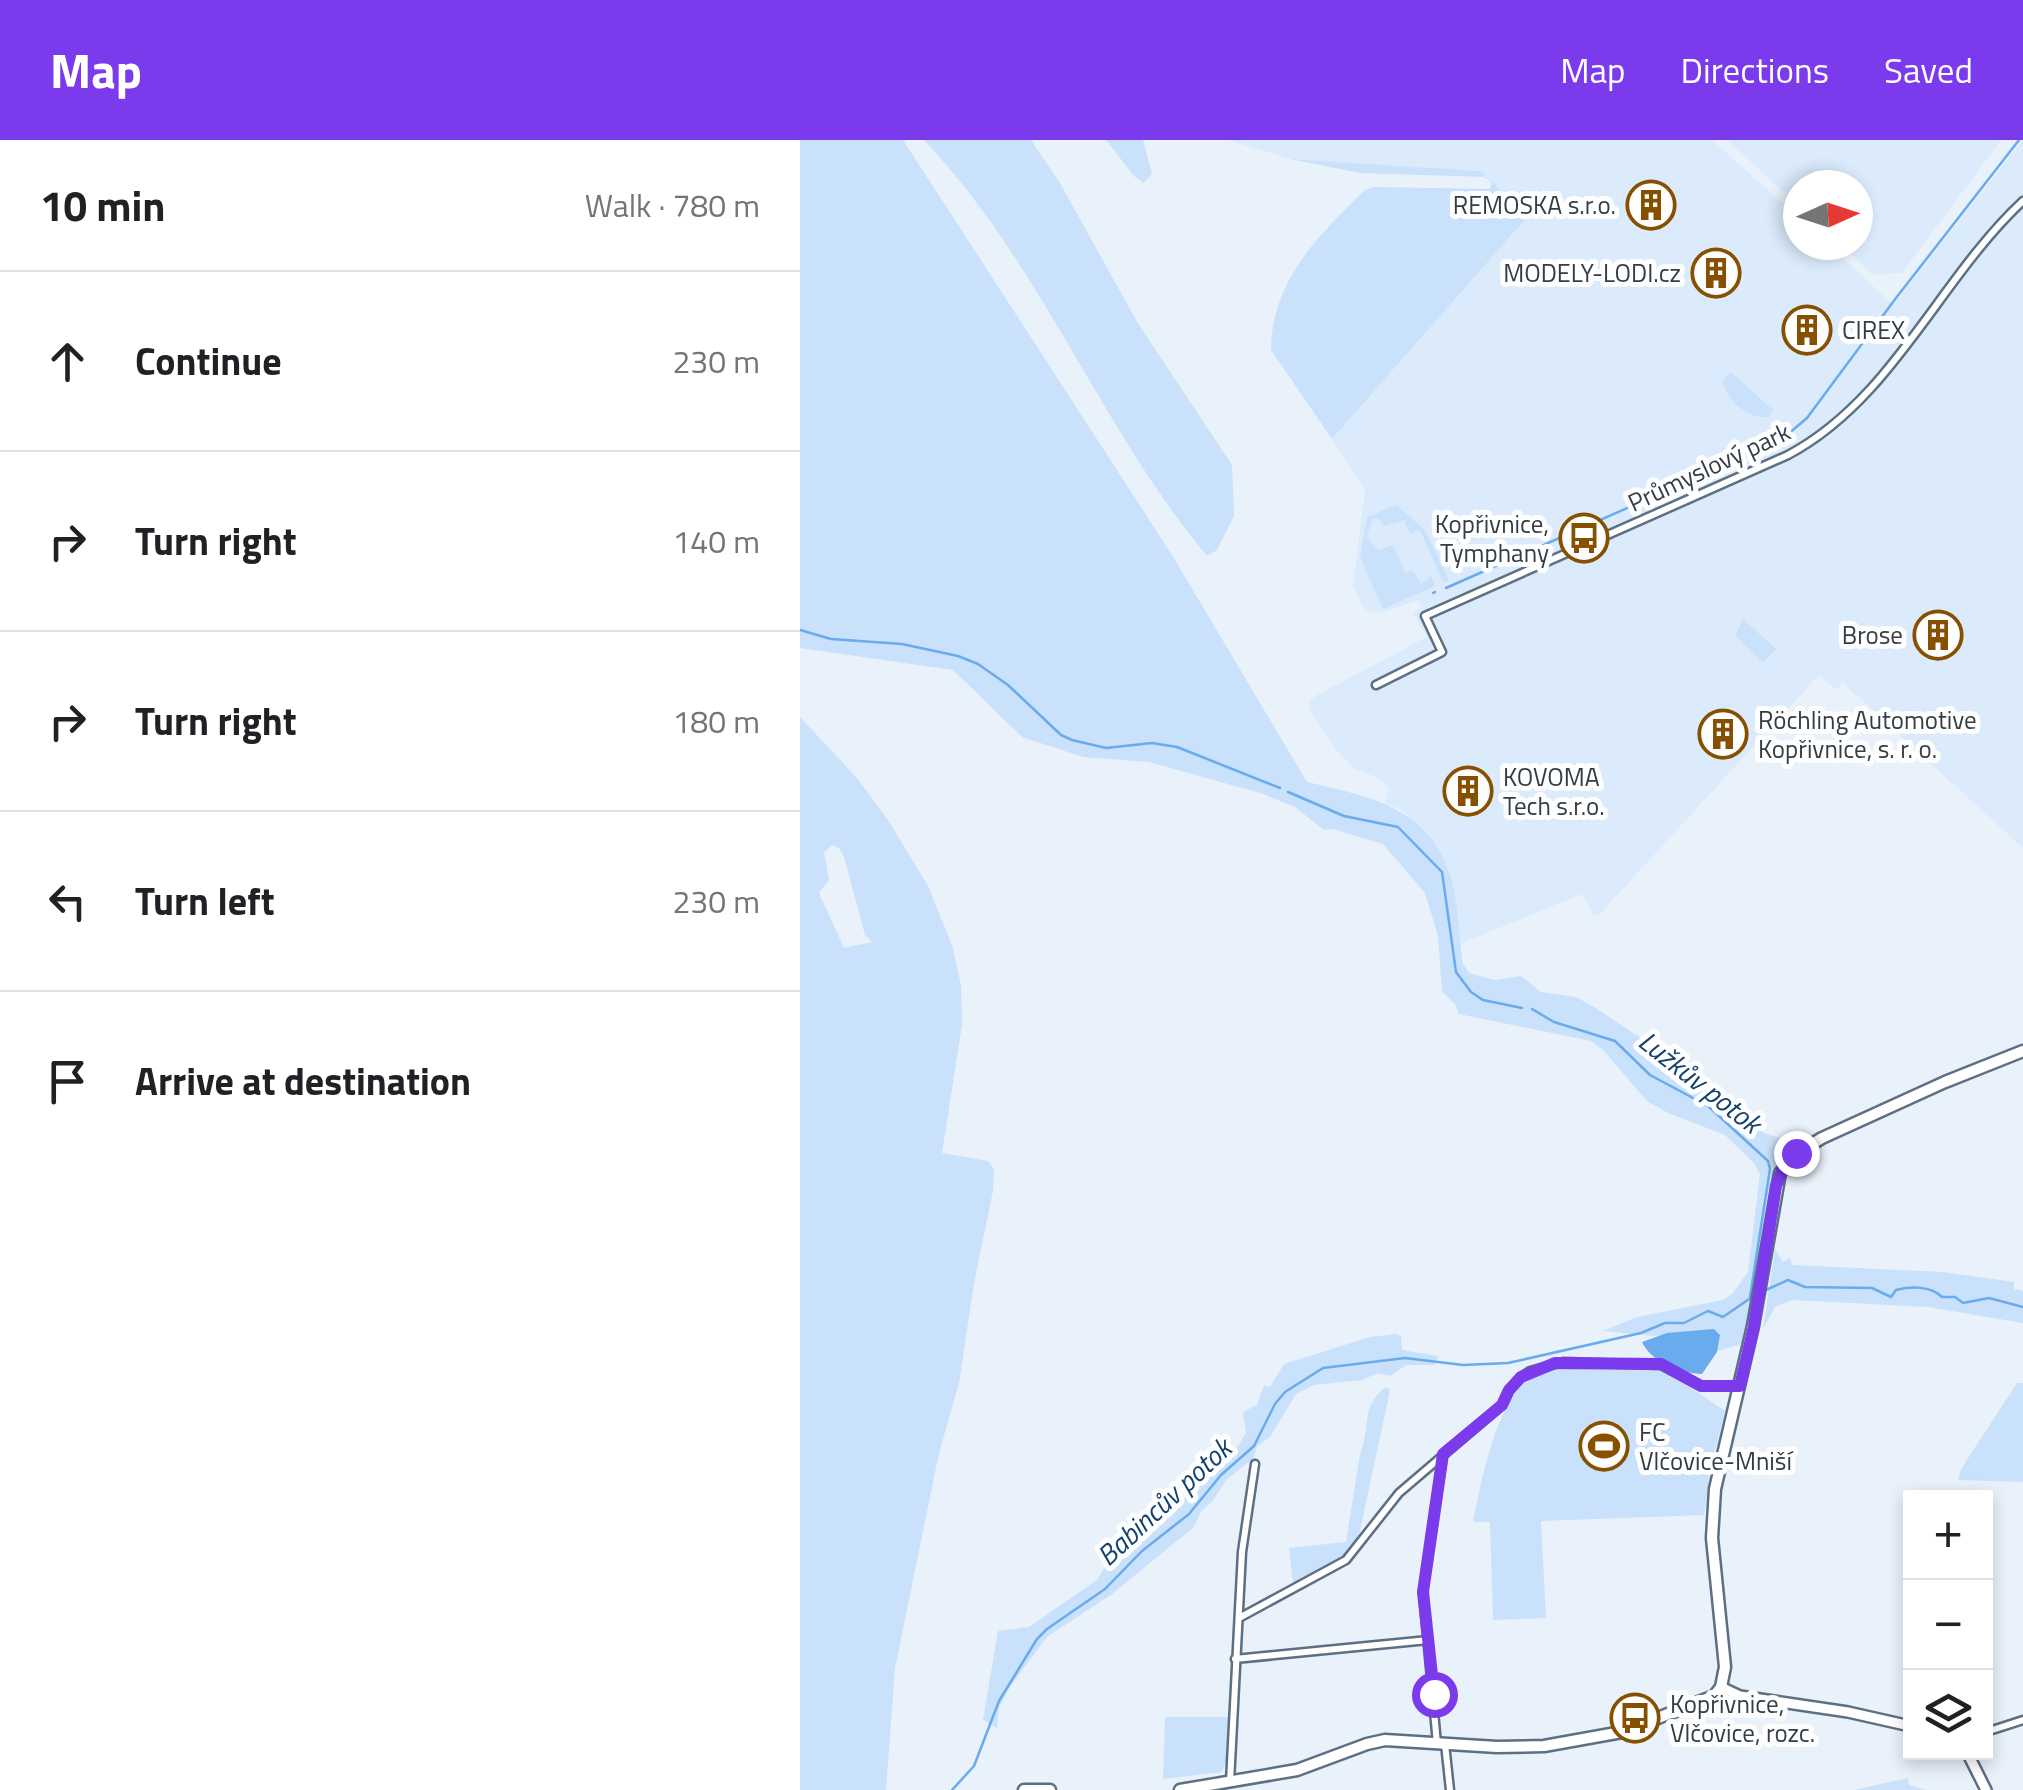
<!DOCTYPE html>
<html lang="en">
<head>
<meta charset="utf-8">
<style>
  :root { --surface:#fff; --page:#f6f6f6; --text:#202124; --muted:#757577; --line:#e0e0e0; --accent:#7c3aed }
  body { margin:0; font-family:"Titillium Web",sans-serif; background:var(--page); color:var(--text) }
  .controls { position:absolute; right:30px; bottom:30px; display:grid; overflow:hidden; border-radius:0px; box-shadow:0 5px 15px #0003 }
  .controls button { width:90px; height:90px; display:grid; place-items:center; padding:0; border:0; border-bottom:2px solid var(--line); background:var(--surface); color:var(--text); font:50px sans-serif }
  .compass { position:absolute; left:983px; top:30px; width:90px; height:90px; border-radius:50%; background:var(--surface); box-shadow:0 5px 15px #0003; rotate:87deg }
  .stop { position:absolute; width:30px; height:30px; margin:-22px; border:8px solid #7c3aed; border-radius:50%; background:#fff }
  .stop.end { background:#7c3aed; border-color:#fff; box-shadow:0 2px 10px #0008 }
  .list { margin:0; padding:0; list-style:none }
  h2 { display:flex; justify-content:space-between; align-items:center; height:130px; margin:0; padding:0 40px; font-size:42px }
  h2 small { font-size:32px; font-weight:400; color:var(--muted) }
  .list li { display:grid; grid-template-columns:65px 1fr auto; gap:30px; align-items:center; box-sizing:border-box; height:180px; padding:0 40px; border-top:2px solid var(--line) }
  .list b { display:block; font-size:38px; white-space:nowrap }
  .list em { font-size:32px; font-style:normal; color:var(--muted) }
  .icon { flex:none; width:55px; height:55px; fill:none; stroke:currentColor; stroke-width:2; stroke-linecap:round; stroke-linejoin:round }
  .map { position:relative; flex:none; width:1223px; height:1650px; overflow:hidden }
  header { display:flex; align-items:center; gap:60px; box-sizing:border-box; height:140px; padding:0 50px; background:var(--accent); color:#fff }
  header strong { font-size:48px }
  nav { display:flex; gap:55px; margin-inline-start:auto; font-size:35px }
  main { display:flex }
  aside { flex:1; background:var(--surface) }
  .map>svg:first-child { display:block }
  .built { fill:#dbebfc }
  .green { fill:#c9e1fa; fill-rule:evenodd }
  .water { fill:#69abec }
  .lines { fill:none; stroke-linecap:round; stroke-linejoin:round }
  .stream { stroke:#69abec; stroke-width:2.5 }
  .minor-casing { stroke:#5c6f83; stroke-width:11 }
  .secondary-casing { stroke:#5c6f83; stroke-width:14 }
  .primary-casing { stroke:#5c6f83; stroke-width:15 }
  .minor { stroke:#fff; stroke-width:6 }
  .secondary { stroke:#fff; stroke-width:9 }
  .primary { stroke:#fff; stroke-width:10 }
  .route { stroke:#7c3aed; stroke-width:12 }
  .labels { text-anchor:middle; stroke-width:10; stroke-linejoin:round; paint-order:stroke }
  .poi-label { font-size:25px; fill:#343d46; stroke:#fefefe; text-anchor:start }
  .street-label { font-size:25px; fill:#343d46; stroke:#fefefe }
  .water-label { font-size:28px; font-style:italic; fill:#14426d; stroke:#fefefe }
</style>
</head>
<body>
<header>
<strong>Map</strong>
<nav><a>Map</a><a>Directions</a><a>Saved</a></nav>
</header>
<main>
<aside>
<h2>10 min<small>Walk · 780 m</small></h2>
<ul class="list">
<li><svg class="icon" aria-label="ahead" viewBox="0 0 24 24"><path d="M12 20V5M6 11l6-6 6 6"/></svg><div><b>Continue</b></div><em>230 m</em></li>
<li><svg class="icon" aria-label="right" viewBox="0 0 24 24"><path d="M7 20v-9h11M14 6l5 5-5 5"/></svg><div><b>Turn right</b></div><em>140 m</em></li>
<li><svg class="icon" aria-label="right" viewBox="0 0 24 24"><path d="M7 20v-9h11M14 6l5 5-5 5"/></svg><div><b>Turn right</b></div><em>180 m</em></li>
<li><svg class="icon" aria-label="left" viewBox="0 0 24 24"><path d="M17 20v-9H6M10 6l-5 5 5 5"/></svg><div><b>Turn left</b></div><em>230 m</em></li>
<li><svg class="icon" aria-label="arrive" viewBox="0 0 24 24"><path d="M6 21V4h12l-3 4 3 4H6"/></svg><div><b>Arrive at destination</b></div></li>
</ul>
</aside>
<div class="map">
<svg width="1223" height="1650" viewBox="0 0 1223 1650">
  <rect width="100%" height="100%" fill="#e9f1fb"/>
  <!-- built -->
  <path class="built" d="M429,0H912L998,77V105H1029L1093,165L1223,0V708L1043,543L1036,550L1019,535L798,776L793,775L782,754L660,804L649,731L625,691L599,668L585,664L589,648L576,637L554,629L537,611L509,569L510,561L519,554L627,497L613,473L621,467L618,460L581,473L565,470L558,457L553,446L565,350L532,299L729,75L680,31L490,19Z
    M927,0H1201L1102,133L1074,135L1041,105H1058V45H998V65Z"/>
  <!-- green -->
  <path class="green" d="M0,0H103L372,415L507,642C566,656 627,666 649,732C659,760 658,795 663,824L669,833L695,840L721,836L741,852L776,857L794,867L892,932L964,993L995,1003L986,1011L973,1035L945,1203L917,1211L920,1195L914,1189L855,1196L803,1191L837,1177L923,1160L933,1153L948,1132L960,1034L954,1023L925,995L868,973L847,961L803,910L791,901L659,874L655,864L642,852L638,796L625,753L583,704L533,689L524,690L495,667L460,653L349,622L283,617L222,597L153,530L0,508Z
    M124,0H231L260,43L337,182L432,325L434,376L417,410L407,416C300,287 240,122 124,0Z
    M306,0H343L352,34L343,43L334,36Z
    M490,19L680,31L729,75L532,299L471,210C472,140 518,96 565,50L573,47L690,49L692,43L685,37L560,33Z
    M931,232L973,270L970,276C951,283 923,258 923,239Z
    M596,365L625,390L649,440L643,442L620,390L610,394L604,380L585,386L577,378L572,379L567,398L579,410L593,405L605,432L612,430L621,444L631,436L635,446L583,469L560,417L567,377Z
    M943,479L976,509L963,523L935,496Z
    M0,577L56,637L88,680L128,746L152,805L161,845L162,885L142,1013L188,1021L194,1029L193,1051L174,1143L159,1243L139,1313L95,1528L86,1650H0ZM32,705L39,708L44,717L65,795L72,802L44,808L19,753L29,740L24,712Z
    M975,1109L983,1122L990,1118L992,1125L1142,1132L1214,1142V1149L1223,1151V1183L1128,1167L992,1160L975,1167L963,1189Z
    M596,1194L601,1196L602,1210L638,1216L635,1225H606L590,1236L578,1233L562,1240L514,1245L496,1254L470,1297L457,1306L453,1319L427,1339L412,1362L402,1370L394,1387L312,1454L247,1497L209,1548L199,1568L197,1588L183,1580L198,1491L229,1487L297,1440L323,1396L377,1368L399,1340L439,1305L446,1293L443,1272L457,1265L464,1245L470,1247L484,1224L570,1197Z
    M812,1226L860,1227L925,1271L911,1326L904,1375L741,1381L746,1478L693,1480L690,1382H673C681,1340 698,1256 734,1232Z
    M1217,1243H1223V1342L1158,1340L1161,1329Z
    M586,1247L590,1250L589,1255L558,1400L549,1414L493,1443L489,1408L546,1402L560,1314C572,1286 559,1268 586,1247Z
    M365,1577H429L427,1619L422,1632L363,1639Z
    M1108,1638L1109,1645L1126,1650H1054Z"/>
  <!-- water -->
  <path class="water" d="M914,1189L920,1195L917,1212L902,1234C880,1233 851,1222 842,1202L867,1193Z"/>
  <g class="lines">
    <!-- stream -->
    <path class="stream" d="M981,300L1007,278L1096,158L1219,0
      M646,448L970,305
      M633,453L635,452
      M0,490L31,499L102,504L158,516L178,524L208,545L261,595L272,600L306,608L352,603L377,607L480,648
      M488,652L544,676L598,687L642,732L656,832L671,852L683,860L722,868
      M732,869L754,882L815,901L850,935L908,966L968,1021L970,1029L950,1157
      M966,1150L988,1140L1005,1147L1072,1148L1091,1157L1096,1150C1112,1146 1131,1146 1142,1157H1155L1163,1163L1189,1158L1223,1167
      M152,1650L174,1626L199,1561L237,1499L247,1489L305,1449L342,1411L389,1374L421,1335L454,1306L475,1264L485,1252L523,1228L605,1218L663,1225L708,1223L841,1193L865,1183H884L908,1171L923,1177L955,1155"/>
    <!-- minor casing -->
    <g class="minor-casing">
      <path id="minor" d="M576,545L642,512L625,476L988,315C1093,259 1139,139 1223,61
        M439,1478L546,1420L599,1353L702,1265L709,1250L721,1237L730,1231L763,1222L861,1225L901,1246H938
        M435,1519L628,1500
        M1186,1592L1223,1580
        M637,1604L623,1452L643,1315
        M645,1604L650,1650
        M430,1642L442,1412L455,1324"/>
    </g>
    <!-- secondary casing -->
    <g class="secondary-casing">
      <path id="secondary" d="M921,1547L940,1556L1048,1572L1110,1586
        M1167,1612L1186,1650"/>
    </g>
    <!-- primary casing -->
    <g class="primary-casing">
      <path id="primary" d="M224,1650H250
        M380,1650L497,1630L567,1604L585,1600L697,1607L744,1606L822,1592L914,1556L921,1547L925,1527L912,1398L915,1349L953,1186L980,1033L997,1013L1022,998L1145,942L1223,911"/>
    </g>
    <!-- minor -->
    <use href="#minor" class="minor"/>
    <!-- secondary -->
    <use href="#secondary" class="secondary"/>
    <!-- primary -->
    <use href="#primary" class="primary"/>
  </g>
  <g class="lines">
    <!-- route -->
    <path class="route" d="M634,1554L623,1452L643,1314L702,1265L709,1250L721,1237L755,1223L861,1224L901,1246H940L954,1186L976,1046L983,1028L996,1013"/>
  </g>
  <!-- icons -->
  <defs>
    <g id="building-ring" transform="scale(2.5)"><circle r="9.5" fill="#fefefe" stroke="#874f00" stroke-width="1.5"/><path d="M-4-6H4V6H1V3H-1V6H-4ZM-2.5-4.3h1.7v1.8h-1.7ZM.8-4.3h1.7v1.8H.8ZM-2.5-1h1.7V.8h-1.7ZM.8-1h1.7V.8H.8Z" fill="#874f00"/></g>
    <g id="bus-ring" transform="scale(2.5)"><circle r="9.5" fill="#fefefe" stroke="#874f00" stroke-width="1.5"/><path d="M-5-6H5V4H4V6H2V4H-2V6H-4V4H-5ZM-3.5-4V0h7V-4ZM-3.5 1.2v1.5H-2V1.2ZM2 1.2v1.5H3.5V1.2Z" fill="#874f00"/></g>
    <g id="stadium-ring" transform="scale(2.5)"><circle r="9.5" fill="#fefefe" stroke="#874f00" stroke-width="1.5"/><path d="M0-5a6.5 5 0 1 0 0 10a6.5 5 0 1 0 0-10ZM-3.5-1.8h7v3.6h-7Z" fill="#874f00"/></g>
  </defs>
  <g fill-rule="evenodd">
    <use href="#building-ring" x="851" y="65"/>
    <use href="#building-ring" x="916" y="133"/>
    <use href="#building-ring" x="1007" y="190"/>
    <use href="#bus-ring" x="784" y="398"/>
    <use href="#building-ring" x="1138" y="495"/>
    <use href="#building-ring" x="923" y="594"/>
    <use href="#building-ring" x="668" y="651"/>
    <use href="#stadium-ring" x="804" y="1306"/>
    <use href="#bus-ring" x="835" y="1578"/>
  </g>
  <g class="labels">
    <!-- poi labels -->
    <g class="poi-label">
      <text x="816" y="74" text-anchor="end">REMOSKA s.r.o.</text>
      <text x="881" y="142" text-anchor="end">MODELY-LODI.cz</text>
      <text x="1042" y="199">CIREX</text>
      <text x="749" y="393" text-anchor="end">Kopřivnice,<tspan x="749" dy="29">Tymphany</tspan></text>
      <text x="1103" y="504" text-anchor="end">Brose</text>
      <text x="958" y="589">Röchling Automotive<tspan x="958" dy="29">Kopřivnice, s. r. o.</tspan></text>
      <text x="703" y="646">KOVOMA<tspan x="703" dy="29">Tech s.r.o.</tspan></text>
      <text x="839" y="1301">FC<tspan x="839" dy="29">Vlčovice-Mniší</tspan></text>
      <text x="870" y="1573">Kopřivnice,<tspan x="870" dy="29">Vlčovice, rozc.</tspan></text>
    </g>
    <!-- street labels -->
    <g class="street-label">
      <text transform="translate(909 327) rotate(-25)" y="9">Průmyslový park</text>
    </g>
    <!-- water labels -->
    <g class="water-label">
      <text transform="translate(900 942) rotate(38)" y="10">Lužkův potok</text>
      <text transform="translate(364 1362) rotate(-43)" y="10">Babincův potok</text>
    </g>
  </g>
</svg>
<div class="controls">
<button>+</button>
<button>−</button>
<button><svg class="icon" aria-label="layers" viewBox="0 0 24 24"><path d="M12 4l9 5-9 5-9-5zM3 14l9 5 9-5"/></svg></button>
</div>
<svg class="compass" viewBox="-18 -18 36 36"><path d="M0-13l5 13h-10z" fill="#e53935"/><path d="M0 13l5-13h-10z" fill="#757577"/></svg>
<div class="stop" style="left:634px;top:1554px"></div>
<div class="stop end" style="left:996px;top:1013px"></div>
</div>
</main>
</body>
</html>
